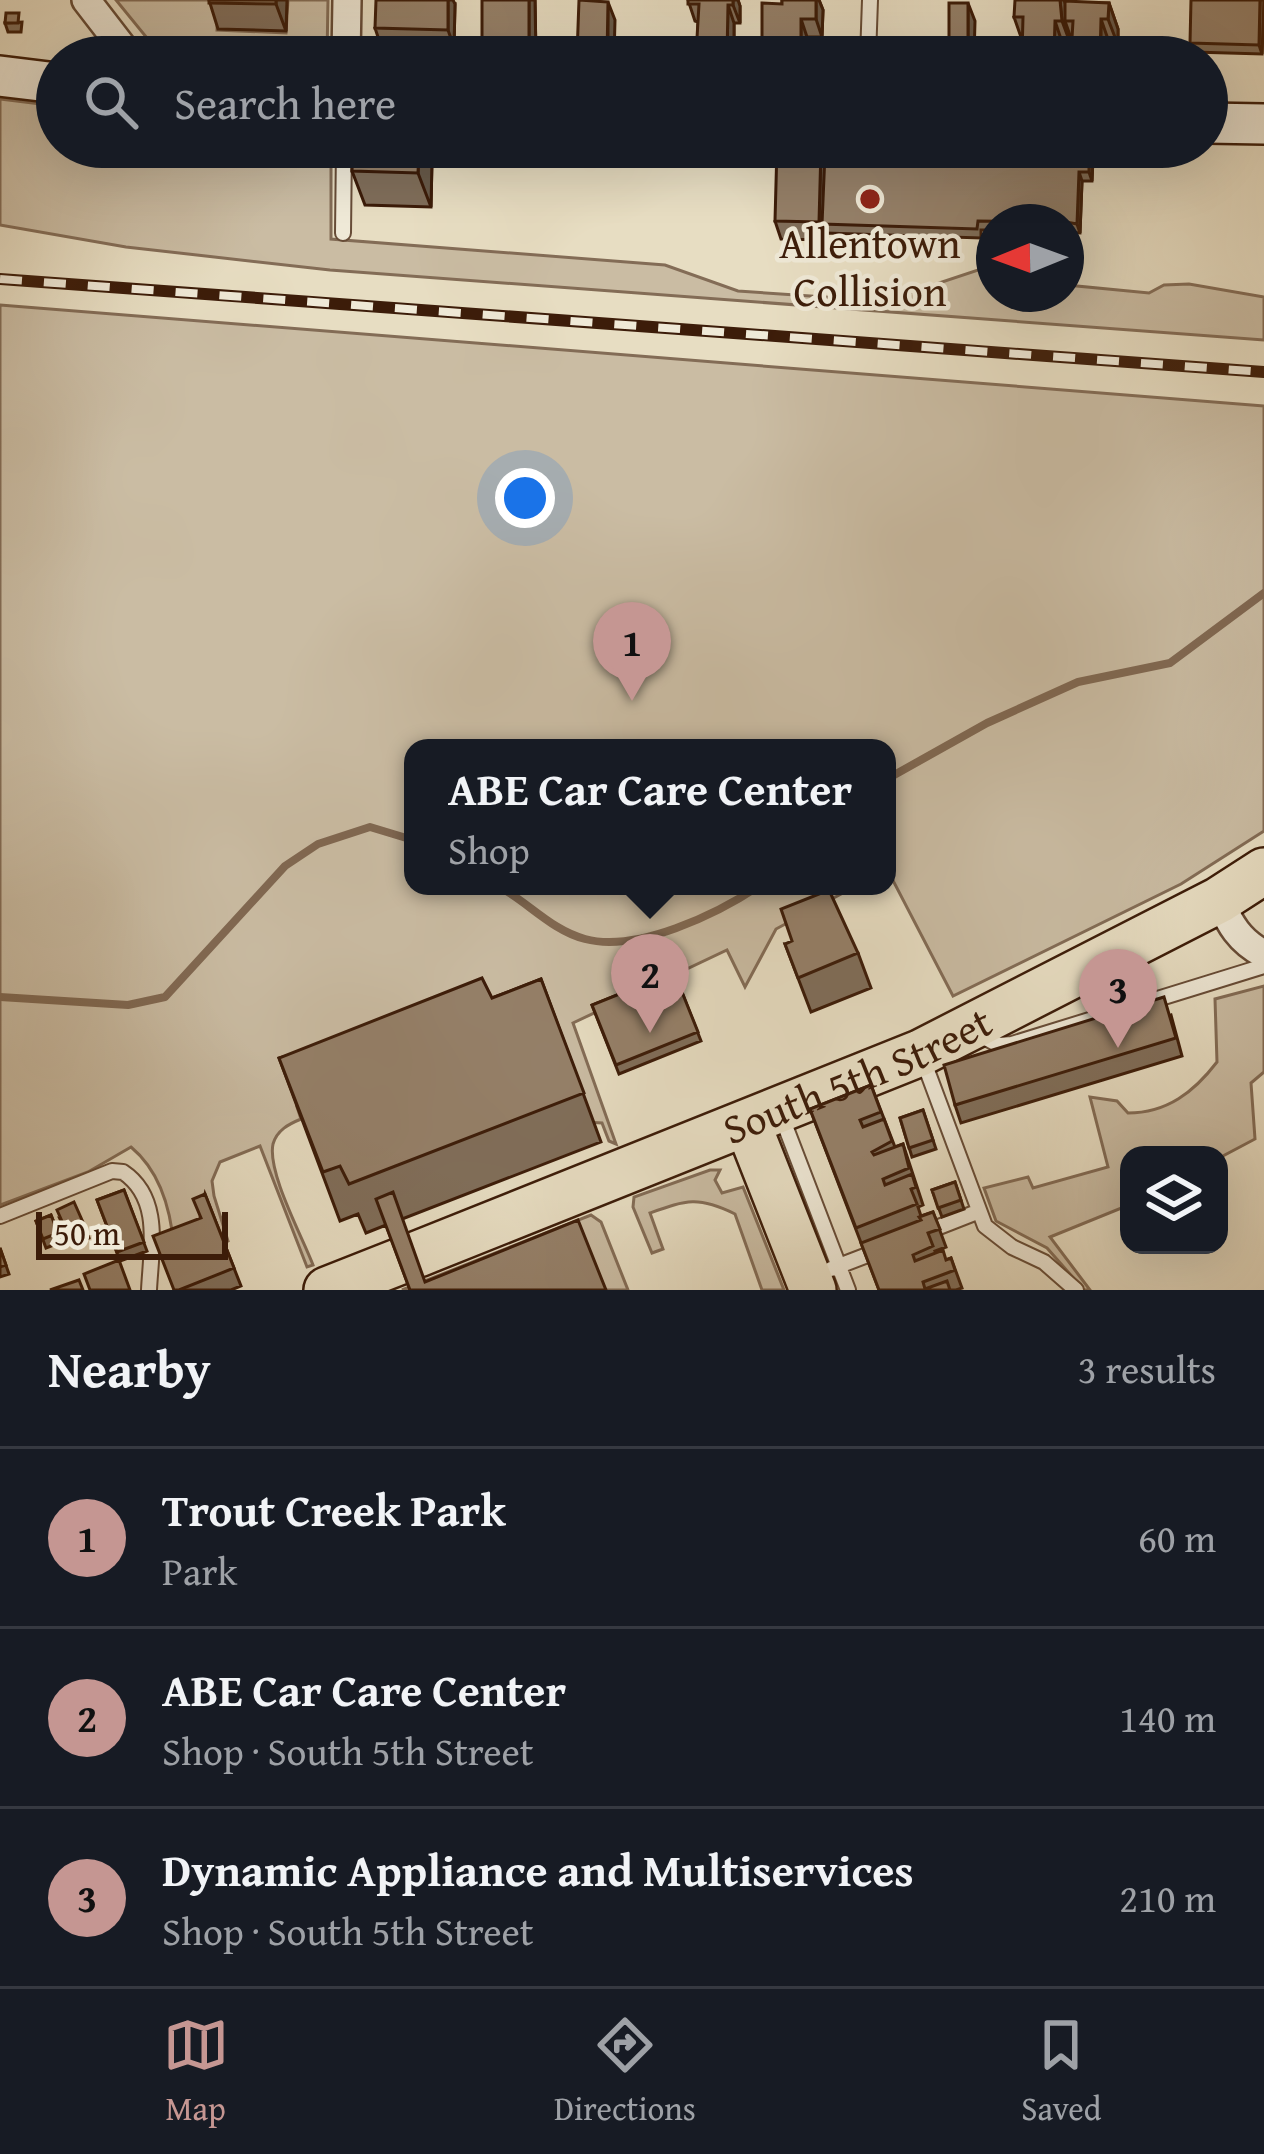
<!DOCTYPE html>
<html lang="en">
<head>
<meta charset="utf-8">
<style>
  :root { --surface:#171b24; --page:#242831; --text:#f1f3f6; --muted:#9ea1a6; --line:#363941; --accent:#c59692 }
  body { margin:0; font-family:"Gentium Book Plus",serif; background:var(--page); color:var(--text) }
  .controls { position:absolute; right:36px; bottom:36px; display:grid; overflow:hidden; border-radius:24px; box-shadow:0 12px 48px #0002 }
  .controls button { width:108px; height:108px; display:grid; place-items:center; padding:0; border:0; border-bottom:3px solid var(--line); background:var(--surface); color:var(--text); font:60px sans-serif }
  .compass { position:absolute; left:976px; top:204px; width:108px; height:108px; border-radius:50%; background:var(--surface); box-shadow:0 12px 48px #0002; rotate:269deg }
  .scale { position:absolute; left:36px; bottom:30px; width:192px; box-sizing:border-box; padding-left:12px; border:6px solid #3c1c09; border-top:0; font-size:33px; line-height:42px; white-space:nowrap; color:#3c1c09; -webkit-text-stroke:9px #efe9d7; paint-order:stroke }
  .you { position:absolute; left:525px; top:498px; width:42px; height:42px; margin:-30px; border:9px solid #fff; border-radius:50%; background:#1a73e8; box-shadow:0 0 0 18px #1a73e833 }
  .badge { display:grid; place-items:center; width:78px; height:78px; border-radius:50%; background:var(--accent); color:#111; font-size:39px; font-weight:700 }
  .pin { position:absolute; translate:-50% -99px; filter:drop-shadow(0 3px 6px #0008) }
  .pin::after { content:''; position:absolute; top:63px; width:42px; height:36px; background:inherit; clip-path:polygon(0 0,100% 0,50% 100%) }
  .popup { position:absolute; left:404px; top:739px; width:492px; height:156px; box-sizing:border-box; display:grid; place-content:center; border-radius:24px; background:var(--surface); filter:drop-shadow(0 3px 9px #0005); font-size:39px; white-space:nowrap; color:var(--muted) }
  .popup b { font-size:45px; color:var(--text) }
  .popup::after { content:''; position:absolute; left:50%; top:100%; margin-left:-24px; border:24px solid transparent; border-top-color:var(--surface) }
  .list { margin:0; padding:0; list-style:none }
  h2 { display:flex; justify-content:space-between; align-items:center; height:156px; margin:0; padding:0 48px; font-size:51px }
  h2 small { font-size:39px; font-weight:400; color:var(--muted) }
  .list li { display:grid; grid-template-columns:78px 1fr auto; gap:36px; align-items:center; box-sizing:border-box; height:180px; padding:0 48px; border-top:3px solid var(--line) }
  .list b { display:block; font-size:45px; white-space:nowrap }
  .list p { margin:0; font-size:39px; white-space:nowrap; color:var(--muted) }
  .list em { font-size:39px; font-style:normal; color:var(--muted) }
  .icon { flex:none; width:66px; height:66px; fill:none; stroke:currentColor; stroke-width:2; stroke-linecap:round; stroke-linejoin:round }
  .map { position:relative; flex:none; width:1264px; height:1290px; overflow:hidden }
  .search { position:absolute; background:var(--surface); box-shadow:0 12px 48px #0002; left:36px; right:36px; top:36px; height:132px; display:flex; align-items:center; gap:30px; box-sizing:border-box; padding:0 42px; border-radius:66px; color:var(--muted); font-size:45px }
  .sheet { height:696px; background:var(--surface) }
  nav { display:flex; justify-content:space-around; align-items:center; box-sizing:border-box; height:168px; border-top:3px solid var(--line); background:var(--surface); font-size:33px; color:var(--muted) }
  nav a { display:grid; justify-items:center; gap:6px }
  nav .on { color:var(--accent) }
  .map>svg:first-child { display:block }
  .green { fill:#cabca3; stroke:#836c56; stroke-width:3 }
  .lines { fill:none; stroke-linecap:round; stroke-linejoin:round }
  .stream { stroke:#806852; stroke-width:8 }
  .lane-casing { stroke:#674c37; stroke-width:18 }
  .street-casing { stroke:#674c37; stroke-width:32 }
  .secondary-casing { stroke:#3c1c09; stroke-width:44 }
  .primary-casing { stroke:#3c1c09; stroke-width:50 }
  .lane { stroke:#efe9d7; stroke-width:14 }
  .street { stroke:#efe9d7; stroke-width:27 }
  .secondary { stroke:#efe9d7; stroke-width:39 }
  .primary { stroke:#e7ddc2; stroke-width:45 }
  .rail-casing { stroke:#3c1c09; stroke-width:12 }
  .rail { stroke:#efe9d7; stroke-width:8; stroke-dasharray:22; stroke-linecap:butt }
  .wall { fill:#806e5a; stroke:#3c1c09; stroke-width:3 }
  .shaded-wall { fill:#685a4a; stroke:#3c1c09; stroke-width:3 }
  .building { fill:#958069; stroke:#3c1c09; stroke-width:3 }
  .poi-dot { fill:#8f2418; stroke:#efe9d7; stroke-width:4.5 }
  .labels { text-anchor:middle; stroke-width:9; stroke-linejoin:round; paint-order:stroke }
  .poi-label { font-size:42px; fill:#3c1c09; stroke:#efe9d7 }
  .street-label { font-size:42px; fill:#3c1c09; stroke:#efe9d7 }
</style>
</head>
<body>
<div class="map">
<svg width="1264" height="1290" viewBox="0 0 1264 1290">
  <rect width="100%" height="100%" fill="#e7ddc2"/>
  <filter id="stains"><feTurbulence type="fractalNoise" baseFrequency=".00167" numOctaves="4"/><feColorMatrix values="0 0 0 0 .2 0 0 0 0 .09 0 0 0 0 .02 0 0 0 .5 -.17"/></filter>
  <radialGradient id="worn" r=".72"><stop offset=".6" stop-color="#630" stop-opacity="0"/><stop offset="1" stop-color="#630" stop-opacity=".3"/></radialGradient>
  <!-- green -->
  <path class="green" d="M116,0H218L217,30L286,33L288,0H328L327,57H170L151,43Z
    M0,99L57,106V147H331V239L665,265L738,291L885,301L984,268L994,270V294H1066V285L1149,293L1164,285L1189,284L1264,297V340L330,270L126,247L0,225Z
    M0,305L1264,406V831L1181,884L953,996L887,869V748H413V886H856L776,929L745,987L727,950L573,1023L616,1144L609,1141L602,1123L297,1107L301,1119C289,1124 277,1130 273,1144C267,1172 302,1236 313,1265L307,1267L260,1146L220,1162L212,1181L214,1196L228,1241L224,1243L207,1235L174,1248C171,1210 161,1172 131,1147L88,1172L0,1205Z
    M1264,986V1072L1251,1083L1255,1139L1219,1158V1155H1129V1205L1050,1237L1090,1290H1084L1047,1248L996,1221L984,1188L1028,1177L1033,1188L1108,1167L1090,1097L1117,1101L1128,1113C1167,1113 1194,1092 1217,1062L1215,999Z
    M710,1170H720L715,1180L722,1193L743,1187L784,1290H762L735,1214C698,1196 687,1200 650,1213L663,1249L652,1253L633,1207L634,1197Z
    M591,1215L601,1222L628,1290H402Z"/>
  <g class="lines">
    <!-- stream -->
    <path class="stream" d="M887,779L987,723L1078,682L1170,663L1264,593
      M498,886C528,902 551,930 585,939C637,953 717,914 759,886
      M0,997L128,1005L165,997L285,866L318,844L370,827L413,840"/>
    <!-- lane casing -->
    <g class="lane-casing">
      <path id="lane" d="M868,57L870,0
        M343,233L344,147
        M978,1034L999,1045L1012,1044L1264,966
        M922,1057L985,1226L1012,1247L1044,1262L1076,1290
        M781,1115L848,1290
        M0,1216L112,1171L123,1172C162,1198 151,1249 149,1290
        M926,1232L977,1212
        M831,1269L883,1249"/>
    </g>
    <!-- street casing -->
    <g class="street-casing">
      <path id="street" d="M86,0L130,57
        M346,57L347,0
        M1219,900C1230,924 1239,941 1264,954"/>
    </g>
    <!-- secondary casing -->
    <g class="secondary-casing">
      <path id="secondary" d="M0,76L57,83
        M1207,123L1264,124"/>
    </g>
    <!-- primary casing -->
    <g class="primary-casing">
      <g id="primary">
        <path d="M748,1125L813,1290"/>
        <path id="s1" d="M418,1254L920,1053L1219,900L1264,871"/>
        <path d="M327,1290L398,1262"/>
      </g>
    </g>
    <!-- lane -->
    <use href="#lane" class="lane"/>
    <!-- street -->
    <use href="#street" class="street"/>
    <!-- secondary -->
    <use href="#secondary" class="secondary"/>
    <!-- primary -->
    <use href="#primary" class="primary"/>
    <!-- rail casing -->
    <g class="rail-casing">
      <path id="rail" d="M0,279L1264,372"/>
    </g>
    <!-- rail -->
    <use href="#rail" class="rail"/>
  </g>
  <!-- wall -->
  <path class="wall" d="M209,0H287L286,31L218,29Z
    M535,0L536,57L488,56L482,38Z
    M688,0H738L740,6V23H734V57H697L698,22L695,21Z
    M782,0H819L823,10L822,37H807L782,4Z
    M1264,0L1262,54L1193,52L1190,43Z
    M1065,3H1109L1118,29V45H1110V57H1072V48H1064V57H1023L1022,40L1014,17Z
    M455,4L454,47L381,46L375,28Z
    M22,22L21,32H8L5,23Z
    M353,147H427L432,160L431,207L365,205L352,171Z
    M825,156L1049,160L1093,158L1092,181H1082L1080,233L1066,232V222H994V230H981V238L826,233L825,240L781,239L775,221Z
    M785,944L858,953L871,988L811,1012Z
    M674,972L701,1041L619,1074L592,1005Z
    M541,979L601,1142L402,1219L410,1290L386,1225L366,1233L358,1214L340,1221L279,1058L492,998Z
    M1171,1015L1182,1056L961,1123L955,1105Z
    M871,1085L895,1147L903,1144L923,1205L918,1207L921,1216L933,1212L946,1247L935,1251L936,1253L946,1260L951,1258L962,1288L956,1290H879L810,1109Z
    M923,1110L936,1149L912,1157L900,1118Z
    M955,1182L964,1209L942,1217L932,1190Z
    M124,1190L147,1251L120,1261L97,1200Z
    M205,1194L241,1286L231,1290H174L200,1218Z
    M51,1215L62,1242L46,1248L36,1221Z
    M60,1219L86,1229L89,1238L73,1246Z
    M0,1248L9,1274L0,1277Z"/>
  <!-- shaded-wall -->
  <path class="shaded-wall" d="M276,0H287L286,31L276,4Z
    M448,0H453L455,4L454,47L448,30Z
    M529,0H535L536,57L529,39Z
    M733,0H738L740,6V23L733,5Z
    M816,0H819L823,10L822,37L816,19Z
    M1060,0H1064L1069,13L1065,21L1071,38L1072,48L1062,21Z
    M1260,0H1264L1262,54L1259,45Z
    M608,2L615,20L614,57H608Z
    M968,3L975,21L974,57H968Z
    M1109,3L1118,29V45L1108,19Z
    M728,5L734,23V57L727,55Z
    M801,19L807,37V57H801Z
    M1101,19L1110,45V57H1101Z
    M1055,21L1064,48V57H1055L1054,55Z
    M419,147H427L432,160L431,207L418,173Z
    M821,148L828,165L822,224L826,233L825,240L819,222Z
    M1089,149L1093,158L1092,181L1089,172Z
    M1079,172L1082,181L1080,233L1077,224Z"/>
  <!-- building -->
  <path class="building" d="M209,0H276V4L209,3Z
    M376,0H448V30L375,28Z
    M482,0H529V39L482,38Z
    M579,0L608,2L607,56L577,55Z
    M688,0H733V5H728L727,55H696L699,4H688Z
    M782,0H816V19H801V57H762V3L782,4Z
    M1015,0H1060L1062,21H1055L1054,55L1022,54L1023,17H1014Z
    M1191,0H1260L1259,45L1190,43Z
    M1065,1L1109,3L1108,19H1101L1100,56L1071,55L1073,21H1065Z
    M949,3H968V57H949Z
    M6,13H19L18,23H5Z
    M353,147H419L418,173L352,171Z
    M777,147L821,148L819,222L775,221Z
    M1050,147L1089,149V172H1079L1077,224L1066,222L978,221L977,229L822,224L825,153L1049,160Z
    M829,890L858,953L798,978L785,944L792,941L781,909Z
    M674,972L698,1032L616,1065L592,1005Z
    M482,978L492,998L541,979L584,1093L349,1184L340,1166L323,1172L279,1058Z
    M1164,997L1176,1038L955,1105L944,1065Z
    M871,1085L881,1112L860,1120L863,1127L884,1119L892,1141L872,1152L874,1155L903,1144L909,1168L883,1179L885,1185L912,1174L916,1187L911,1189L917,1204L856,1228L810,1109Z
    M923,1110L933,1140L909,1148L900,1118Z
    M955,1182L961,1200L938,1208L932,1190Z
    M124,1190L144,1242L117,1252L97,1200Z
    M393,1192L425,1282L578,1220L606,1290H410L376,1199Z
    M205,1194L234,1268L179,1290H174L153,1236L201,1218L193,1199Z
    M74,1202L86,1229L69,1237L57,1210Z
    M933,1212L940,1229L928,1233L933,1246L913,1255L915,1261L943,1250L946,1260L951,1258L955,1270L923,1282L925,1289L947,1281L950,1290H879L861,1243L921,1220L919,1217Z
    M51,1215L58,1233L43,1239L36,1221Z
    M0,1248L6,1265L0,1267Z
    M119,1260L130,1290H90L84,1274Z
    M79,1280L83,1290H50Z"/>
  <!-- markers -->
  <circle class="poi-dot" cx="870" cy="199" r="12"/>
  <g class="labels">
    <!-- poi labels -->
    <g class="poi-label">
      <text x="870" y="258">Allentown<tspan x="870" dy="48">Collision</tspan></text>
    </g>
    <!-- street labels -->
    <g class="street-label">
      <text dy="15" stroke="none"><textPath href="#s1" startOffset="474">South 5th Street</textPath></text>
    </g>
  </g>
  <rect width="100%" height="100%" filter="url(#stains)"/>
  <rect width="100%" height="100%" fill="url(#worn)"/>
</svg>
<div class="controls">
<button><svg class="icon" aria-label="layers" viewBox="0 0 24 24"><path d="M12 4l9 5-9 5-9-5zM3 14l9 5 9-5"/></svg></button>
</div>
<svg class="compass" viewBox="-18 -18 36 36"><path d="M0-13l5 13h-10z" fill="#e53935"/><path d="M0 13l5-13h-10z" fill="#9ea1a6"/></svg>
<div class="scale">50 m</div>
<div class="you"></div>
<div class="pin badge" style="left:632px;top:701px">1</div>
<div class="pin badge" style="left:650px;top:1033px">2</div>
<div class="popup"><b>ABE Car Care Center</b>Shop</div>
<div class="pin badge" style="left:1118px;top:1048px">3</div>
<div class="search"><svg class="icon" aria-label="search" viewBox="0 0 24 24"><circle cx="10" cy="10" r="6"/><path d="M15 15l6 6"/></svg>Search here</div>
</div>
<section class="sheet">
<h2>Nearby<small>3 results</small></h2>
<ul class="list">
<li><span class="badge">1</span><div><b>Trout Creek Park</b><p>Park</p></div><em>60 m</em></li>
<li><span class="badge">2</span><div><b>ABE Car Care Center</b><p>Shop · South 5th Street</p></div><em>140 m</em></li>
<li><span class="badge">3</span><div><b>Dynamic Appliance and Multiservices</b><p>Shop · South 5th Street</p></div><em>210 m</em></li>
</ul>
</section>
<nav>
<a class="on"><svg class="icon" aria-label="map" viewBox="0 0 24 24"><path d="M3 6l6-2 6 2 6-2v14l-6 2-6-2-6 2zM9 4v14M15 6v14"/></svg>Map</a>
<a><svg class="icon" aria-label="directions" viewBox="0 0 24 24"><path d="M12 3l9 9-9 9-9-9zM9 14v-3h6M13 9l2 2-2 2"/></svg>Directions</a>
<a><svg class="icon" aria-label="saved" viewBox="0 0 24 24"><path d="M7 4h10v16l-5-4-5 4z"/></svg>Saved</a>
</nav>
</body>
</html>
